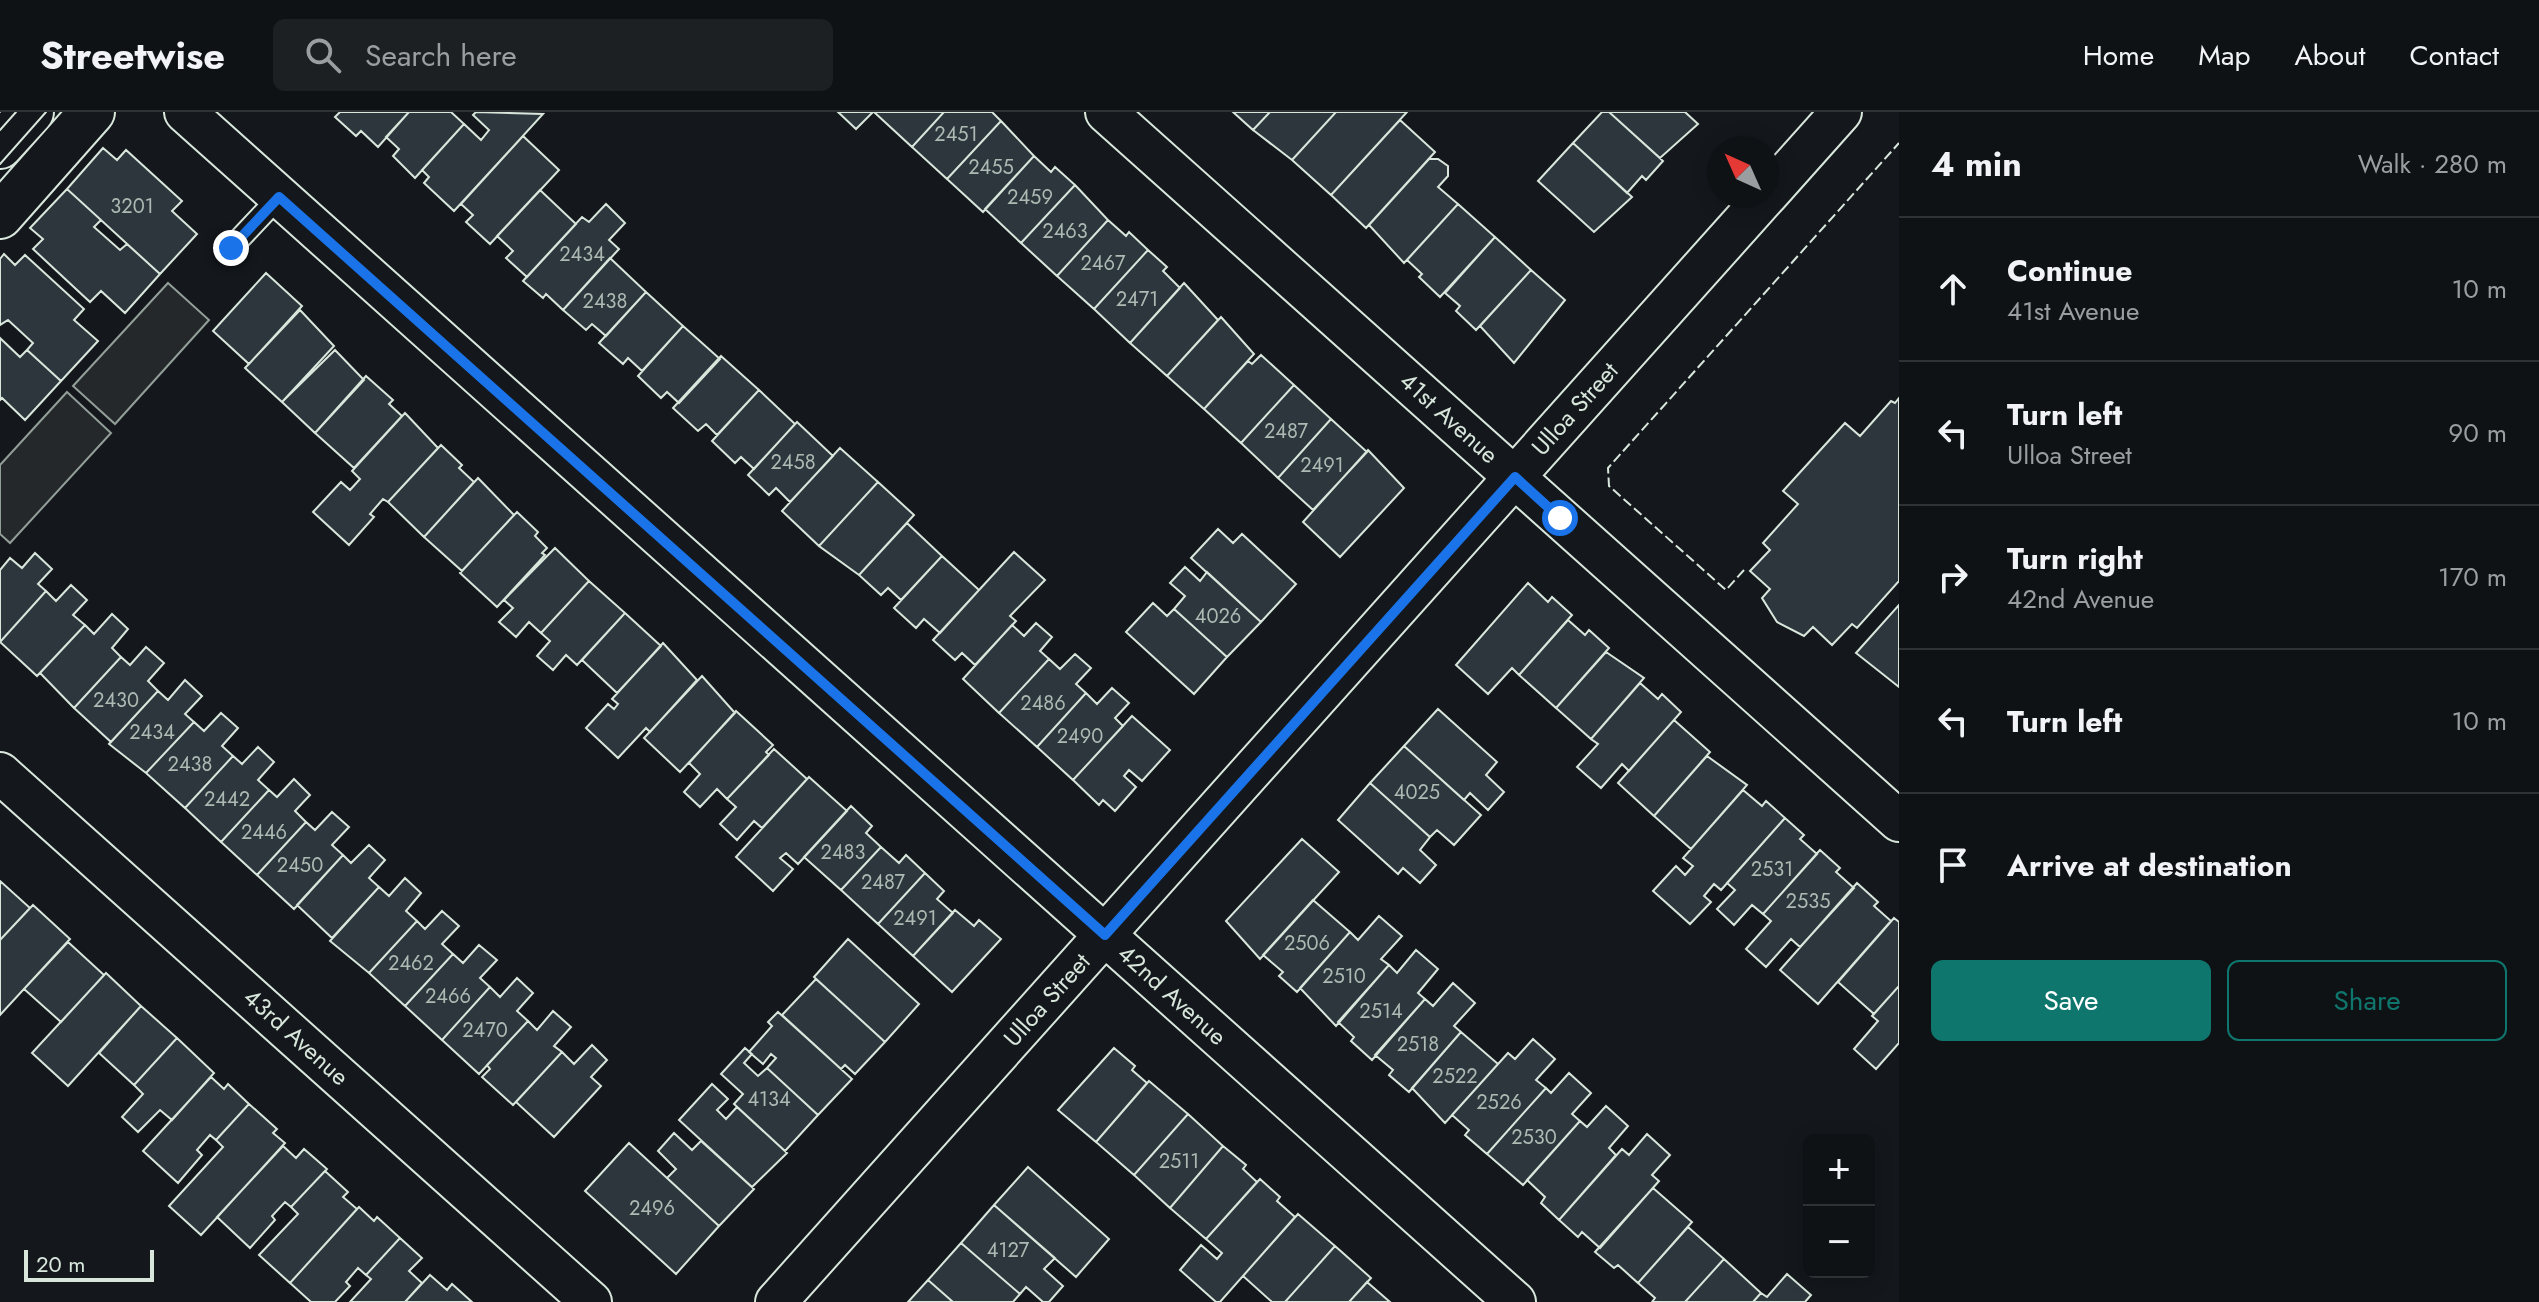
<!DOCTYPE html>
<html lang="en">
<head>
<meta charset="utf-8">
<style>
  :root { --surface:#0f1215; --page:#1d2022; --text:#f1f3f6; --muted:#9b9ea0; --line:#2f3234; --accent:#0f766e }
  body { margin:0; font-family:Jost,sans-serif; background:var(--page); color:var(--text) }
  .controls { position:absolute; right:24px; bottom:24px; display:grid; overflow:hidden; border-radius:12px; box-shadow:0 4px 20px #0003 }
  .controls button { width:72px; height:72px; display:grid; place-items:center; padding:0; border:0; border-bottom:2px solid var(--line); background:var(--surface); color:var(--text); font:40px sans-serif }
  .compass { position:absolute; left:1707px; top:24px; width:72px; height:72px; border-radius:50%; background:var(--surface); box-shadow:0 4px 20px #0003; rotate:315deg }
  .scale { position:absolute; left:24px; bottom:20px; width:130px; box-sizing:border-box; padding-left:8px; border:4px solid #d8e6dc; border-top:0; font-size:22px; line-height:28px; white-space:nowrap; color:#d8e6dc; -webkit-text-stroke:6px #14181c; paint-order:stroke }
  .stop { position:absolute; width:24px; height:24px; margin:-18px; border:6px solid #1a73e8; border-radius:50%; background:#fff }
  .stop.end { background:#1a73e8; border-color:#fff; box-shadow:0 2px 8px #0008 }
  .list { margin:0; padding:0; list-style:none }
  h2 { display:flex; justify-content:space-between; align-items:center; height:104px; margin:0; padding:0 32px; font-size:34px }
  h2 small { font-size:26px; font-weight:400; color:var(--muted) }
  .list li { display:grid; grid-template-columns:52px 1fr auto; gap:24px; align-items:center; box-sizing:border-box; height:144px; padding:0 32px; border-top:2px solid var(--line) }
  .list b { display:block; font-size:30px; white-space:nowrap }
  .list p { margin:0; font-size:26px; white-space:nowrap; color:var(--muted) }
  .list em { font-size:26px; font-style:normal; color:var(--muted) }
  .actions { display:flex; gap:16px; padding:24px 32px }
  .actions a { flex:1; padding:18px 0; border:2px solid var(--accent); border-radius:12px; text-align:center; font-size:28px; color:var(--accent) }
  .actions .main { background:var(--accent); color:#fff }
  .icon { flex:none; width:44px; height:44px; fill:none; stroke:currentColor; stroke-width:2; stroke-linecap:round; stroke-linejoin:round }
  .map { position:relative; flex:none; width:1899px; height:1190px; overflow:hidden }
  header { display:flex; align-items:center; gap:48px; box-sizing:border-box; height:112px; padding:0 40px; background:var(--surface); border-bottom:2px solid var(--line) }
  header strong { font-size:38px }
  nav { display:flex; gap:44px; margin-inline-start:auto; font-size:28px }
  .search { width:560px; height:72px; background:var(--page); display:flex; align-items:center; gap:20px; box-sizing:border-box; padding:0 28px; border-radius:12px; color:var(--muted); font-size:30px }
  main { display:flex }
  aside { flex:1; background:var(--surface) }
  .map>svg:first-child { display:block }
  .parking { fill:#24282b; stroke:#939e99; stroke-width:2 }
  .building { fill:#2c363c; stroke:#d8e6dc; stroke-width:2 }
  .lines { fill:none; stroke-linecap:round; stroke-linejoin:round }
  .service-casing { stroke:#d8e6dc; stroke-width:24 }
  .minor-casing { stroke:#d8e6dc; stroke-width:44 }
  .tertiary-casing { stroke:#d8e6dc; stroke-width:48 }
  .service { stroke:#14181c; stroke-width:20 }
  .minor { stroke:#14181c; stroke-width:40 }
  .tertiary { stroke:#14181c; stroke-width:44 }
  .tram { stroke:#d8e6dc; stroke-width:2 }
  .fence { stroke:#d8e6dc; stroke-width:2; stroke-dasharray:10 4; stroke-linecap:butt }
  .route { stroke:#1a73e8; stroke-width:10 }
  .labels { text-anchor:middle; stroke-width:6; stroke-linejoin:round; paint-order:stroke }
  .number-label { font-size:20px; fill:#adbab4 }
  .street-label { font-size:24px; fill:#d8e6dc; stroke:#14181c }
</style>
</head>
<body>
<header>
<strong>Streetwise</strong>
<div class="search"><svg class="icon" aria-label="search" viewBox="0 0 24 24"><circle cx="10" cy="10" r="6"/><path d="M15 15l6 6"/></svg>Search here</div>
<nav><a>Home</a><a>Map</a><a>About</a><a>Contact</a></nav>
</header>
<main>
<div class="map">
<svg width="1899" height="1190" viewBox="0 0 1899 1190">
  <rect width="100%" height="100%" fill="#14181c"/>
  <!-- parking -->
  <path class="parking" d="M168,171L209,208L115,312L73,274Z
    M67,280L111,321L10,431L0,422V353Z"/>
  <!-- building -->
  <path class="building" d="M340,0H409L378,35L361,19L356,24L335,5Z
    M409,0H451L464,12L415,66L393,44L399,37L386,25Z
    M476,0L543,2L454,99L424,71L429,65L422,58L464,12L481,28L489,18L473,3Z
    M838,0H873L856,17Z
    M874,0H944L912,35Z
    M944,0H992L1001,9L947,67L912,35Z
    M1233,0H1270L1253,18Z
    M1270,0H1336L1292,48L1253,18Z
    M1336,0H1407L1331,83L1292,48Z
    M1602,0H1609L1663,49L1646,68L1642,64L1627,81L1573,31Z
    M1609,0H1685L1698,12L1660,46Z
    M1400,8L1435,40L1366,116L1331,83Z
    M1001,9L1034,44L983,100L947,67Z
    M523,24L559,58L490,132L466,110L473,103L461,92Z
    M1573,31L1632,85L1594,120L1538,69Z
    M103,36L117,48L126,38L182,89L172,99L197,122L160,162L67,77Z
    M1034,44L1051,60L1055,55L1075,73L1021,131L985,97Z
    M1429,47H1438L1448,54V64L1438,75L1458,92L1404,151L1369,113Z
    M1075,73L1108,108L1057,164L1021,131Z
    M67,77L101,108L94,115L120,138L127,132L160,162L125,201L101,179L90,190L33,137L43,127L30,116Z
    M540,78L576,112L527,165L506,146L513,139L497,124Z
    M606,92L625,111L609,128L619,137L563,198L546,182L543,186L523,169L582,105L589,110Z
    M1458,92L1495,125L1440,185L1419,165L1422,162L1407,148Z
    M1108,108L1126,124L1129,120L1148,138L1094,197L1057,164Z
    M1495,125L1531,158L1476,218L1456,199L1460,194L1445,181Z
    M1148,138L1167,155L1163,159L1180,176L1130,231L1094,197Z
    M4,142L15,153L25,143L84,197L74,208L98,229L61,269L27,238L33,231L8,208L0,213V147Z
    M610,146L646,180L606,224L592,212L586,218L563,198Z
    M1531,158L1565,188L1514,251L1480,214Z
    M266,161L302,194L249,252L213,219Z
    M1184,171L1218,208L1167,264L1130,231Z
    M646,180L683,214L642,259L628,246L623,252L599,231Z
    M300,198L334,234L282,290L245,256Z
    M1221,205L1254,242L1204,297L1167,264Z
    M683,214L720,247L679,291L667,280L661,286L638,264Z
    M0,226L20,245L27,238L61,269L25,308L2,286L0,288Z
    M335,238L364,268L315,321L282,290Z
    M1261,243L1294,273L1241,331L1204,297L1248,249L1252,252Z
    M721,244L759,278L717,323L706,312L698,319L673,296Z
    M366,264L393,288L389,292L402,304L354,356L315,321Z
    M1294,273L1331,307L1278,366L1241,331Z
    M759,278L795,312L754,357L741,345L735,351L712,329Z
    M1899,286V469L1857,516L1852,512L1832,533L1813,515L1804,524L1777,510L1762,486L1770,477L1750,459L1770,438L1763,431L1798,392L1783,379L1845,311L1860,324L1891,289L1895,291Z
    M405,301L438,336L388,390L383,387L370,402L374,405L349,433L313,400L341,370L350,378L360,367L352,359Z
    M1331,307L1367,340L1313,398L1278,366Z
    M797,310L833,344L790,390L776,376L769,383L748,363Z
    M441,333L462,353L459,356L474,370L424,425L388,390Z
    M840,336L878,370L819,434L782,399Z
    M1368,338L1404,376L1340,445L1303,410Z
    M478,366L514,403L462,459L424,425Z
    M878,370L914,403L859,463L819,434Z
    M517,400L538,420L535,424L547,436L542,441L545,443L497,495L460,461Z
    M907,411L942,444L901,488L888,476L881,483L859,463Z
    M1218,417L1233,431L1242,422L1296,472L1261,510L1191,446Z
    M555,436L589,469L541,521L529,510L516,525L499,510L513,496L504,488Z
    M1014,440L1045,468L1010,504L1016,509L975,553L962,541L955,548L933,528Z
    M35,441L52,457L38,472L46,479L0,530V458L10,446L22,456Z
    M942,444L979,478L940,521L924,507L916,516L894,496Z
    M1185,455L1200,469L1207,460L1261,510L1227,545L1174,497L1185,484L1170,471Z
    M589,469L625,501L577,553L566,543L553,558L537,544L550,529L541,521Z
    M1528,471L1548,490L1552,485L1572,503L1519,563L1512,556L1488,582L1456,553Z
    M71,473L87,488L73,503L85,513L37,564L0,530L46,479L56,489Z
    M1153,491L1167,504L1174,497L1227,545L1194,582L1126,520Z
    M1899,493V575L1856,541Z
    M625,501L661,534L617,581L582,548Z
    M112,502L128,517L112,536L121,545L74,596L40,561L85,513L94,522Z
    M1568,508L1585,523L1589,518L1609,536L1556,596L1519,563Z
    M1036,511L1052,525L1040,539L1049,547L999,601L963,567L1012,513L1024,524Z
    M663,531L697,568L650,620L646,616L618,646L586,616L608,592L614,597L618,592L612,587Z
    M146,535L164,551L148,569L158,579L111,630L74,596L121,545L130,553Z
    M1606,540L1644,566L1591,627L1556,596Z
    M1075,542L1091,556L1076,572L1086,581L1037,635L999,601L1049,547L1060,557Z
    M702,564L735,601L680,660L644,626Z
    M185,568L202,584L185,602L194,610L146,661L109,632L158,579L168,588Z
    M1640,571L1658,587L1662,582L1681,600L1629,659L1622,652L1601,676L1577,655L1598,632L1591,627Z
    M1112,576L1129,591L1115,606L1123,614L1073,668L1037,635L1086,581L1097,592Z
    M1438,597L1497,650L1486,663L1504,680L1488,698L1470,681L1464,688L1404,634Z
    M736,599L773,633L766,640L769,643L727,687L717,677L700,695L684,680L700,662L689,651Z
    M221,601L238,616L222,634L233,644L185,696L146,661L194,610L204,619Z
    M1132,604L1170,638L1142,669L1129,658L1124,664L1136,675L1115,699L1103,688L1099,693L1073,668Z
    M1674,608L1710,640L1654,704L1618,671Z
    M1404,634L1481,703L1454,733L1437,718L1430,725L1370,671Z
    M258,635L274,650L258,668L269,678L221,730L185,696L233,644L242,652Z
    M774,637L807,667L762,716L754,709L737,728L720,712L736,695L727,687Z
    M1707,644L1747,673L1691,737L1654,704Z
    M809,665L847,699L798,752L786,741L780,746L793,757L773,779L736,745Z
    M294,667L310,683L295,699L306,710L257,763L221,730L269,678L277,685Z
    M1370,671L1430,725L1420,738L1436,753L1420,771L1403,756L1398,762L1338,708Z
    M1743,678L1762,694L1766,689L1785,706L1721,778L1714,772L1704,784L1711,790L1690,812L1653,779L1676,754L1685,763L1693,754L1683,746Z
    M851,694L872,714L866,721L881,735L841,778L804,745Z
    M332,700L349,715L332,733L343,743L294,797L257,763L306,710L315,718Z
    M1785,706L1804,723L1800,727L1817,742L1763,802L1752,793L1734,813L1717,797L1735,778L1727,771Z
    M1302,727L1339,760L1260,847L1226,809Z
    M369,733L385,748L369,766L379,775L332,826L297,793L343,743L351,751Z
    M881,735L899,751L906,743L925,761L878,812L841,778Z
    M1820,738L1840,756L1836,760L1854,776L1800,835L1791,827L1766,855L1746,837L1771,809L1763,802Z
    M925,761L944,779L937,787L953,801L913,844L878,812Z
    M405,766L421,781L406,799L417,809L369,861L330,829L379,775L389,784Z
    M0,769L30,796L0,828Z
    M1857,771L1878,790L1874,794L1891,809L1818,892L1780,858Z
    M1313,788L1350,820L1297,880L1279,864L1283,860L1263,843Z
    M33,793L70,827L0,903V828Z
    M955,798L974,814L979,808L1001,827L952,880L913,844Z
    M442,799L459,814L442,832L453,842L405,894L369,861L417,809L425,817Z
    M1379,804L1402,824L1381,847L1389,853L1336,914L1300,876L1350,820L1358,828Z
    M1894,806L1899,810V874L1874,902L1838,870Z
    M848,827L919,892L885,930L814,865Z
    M68,830L104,863L61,910L24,877Z
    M479,833L497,848L480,866L490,875L442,928L405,894L453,842L463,851Z
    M1416,838L1438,857L1418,881L1425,887L1372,948L1351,929L1354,925L1338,910L1389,853L1397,861Z
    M106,861L141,894L68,974L32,941Z
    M517,866L533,881L517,899L528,909L479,962L442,928L490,875L500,885Z
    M816,867L885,930L855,962L845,953L841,957L782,903Z
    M1453,871L1475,891L1454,914L1461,920L1409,980L1389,963L1393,958L1375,943L1425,887L1433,894Z
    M1899,874V931L1876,957L1854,937L1878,909L1872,904Z
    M141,894L177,926L134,973L99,941Z
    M553,899L571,915L554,934L562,940L513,993L482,965L490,957L487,953L528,909L537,918Z
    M778,900L852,967L818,1003L767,956L776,946L771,942L763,952L749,940L772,914L768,910Z
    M1461,920L1498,952L1445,1011L1412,976Z
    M177,926L214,961L172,1008L160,998L138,1020L122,1005L143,982L134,973Z
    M1533,927L1555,947L1536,968L1546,976L1487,1042L1465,1023L1469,1018L1452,1003L1508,941L1515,947Z
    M592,933L607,948L591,965L601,974L554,1025L516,990L562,940L574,952Z
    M745,936L752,942L744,951L758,964L767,956L818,1003L785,1039L734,992L743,982L721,962Z
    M1114,936L1135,954L1132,958L1147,971L1096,1030L1058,998Z
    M1569,961L1591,981L1572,1002L1580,1009L1523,1073L1487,1042L1546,976L1551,981Z
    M211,965L224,977L228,972L249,992L216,1028L210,1023L197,1038L202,1043L178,1071L143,1039Z
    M1149,969L1188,1002L1134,1063L1096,1030Z
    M712,972L728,987L717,998L726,1007L737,995L787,1041L752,1075L679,1008Z
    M249,992L277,1017L273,1021L285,1031L201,1123L169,1094L223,1035L216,1028Z
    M1606,994L1628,1014L1609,1036L1616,1043L1559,1108L1541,1091L1545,1085L1527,1068L1580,1009L1587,1015Z
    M1188,1002L1223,1034L1170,1096L1134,1063Z
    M674,1021L692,1038L701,1029L754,1077L719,1114L667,1066L676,1057L658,1039Z
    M1647,1022L1670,1043L1652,1063L1659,1069L1600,1136L1582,1120L1578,1125L1559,1108L1622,1037L1629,1043Z
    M629,1031L719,1114L676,1162L585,1079Z
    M283,1034L296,1046L304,1037L327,1057L291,1095L285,1090L272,1104L275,1108L250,1136L217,1105Z
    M1223,1034L1246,1053L1243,1057L1257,1070L1206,1127L1170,1096Z
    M1028,1055L1109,1127L1076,1165L994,1093Z
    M325,1059L348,1080L343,1085L357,1097L290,1171L259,1143L298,1102L291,1095Z
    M1260,1067L1280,1085L1277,1089L1295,1105L1220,1190H1216L1180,1158L1201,1133L1217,1147L1222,1141L1206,1127Z
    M1653,1076L1692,1110L1638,1171L1618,1153L1614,1156L1595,1140Z
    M994,1093L1055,1146L1044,1157L1063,1174L1049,1190H1043L1026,1175L1020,1182L961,1131Z
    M359,1095L374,1109L377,1105L400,1126L366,1163L358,1156L346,1170L350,1174L335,1190H311L290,1171Z
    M1298,1102L1335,1134L1285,1190H1272L1243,1164Z
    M1688,1115L1724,1147L1685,1190H1652L1655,1186L1638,1171Z
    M400,1126L422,1146L409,1159L422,1171L405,1190H350L371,1167L366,1163Z
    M961,1131L1020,1182L1013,1190H953L928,1168Z
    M1335,1134L1371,1166L1349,1190H1285Z
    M1724,1147L1761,1181L1753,1190H1685Z
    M1787,1162L1811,1183L1805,1190H1753L1761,1181L1767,1185Z
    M430,1163L447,1178L452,1172L472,1190H405Z
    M928,1168L953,1190H908Z
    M1367,1170L1390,1190H1349Z"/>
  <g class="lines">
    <!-- service casing -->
    <g class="service-casing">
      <path id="service" d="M231,136L279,85"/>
    </g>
    <!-- minor casing -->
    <g class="minor-casing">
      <path id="minor" d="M185,0L1515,1190
        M1106,0L1899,709
        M1767,83L1841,0
        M0,661L591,1190
        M776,1190L1766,84"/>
    </g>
    <!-- tertiary casing -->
    <g class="tertiary-casing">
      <path id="tertiary" d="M0,34L31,0
        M0,104L92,0"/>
    </g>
    <!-- service -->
    <use href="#service" class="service"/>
    <!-- minor -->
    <use href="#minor" class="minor"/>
    <!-- tertiary -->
    <use href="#tertiary" class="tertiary"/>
    <!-- tram -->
    <path class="tram" d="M0,18L16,0
      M0,52L46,0"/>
    <!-- fence -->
    <path class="fence" d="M1744,458L1726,478L1609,374L1608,356L1899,31"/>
  </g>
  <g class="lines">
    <!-- route -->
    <path class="route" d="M231,136L279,85L1105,823L1515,365L1560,406"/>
  </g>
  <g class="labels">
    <!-- number labels -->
    <g class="number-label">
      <text x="956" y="29">2451</text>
      <text x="991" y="62">2455</text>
      <text x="1030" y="92">2459</text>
      <text x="132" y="101">3201</text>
      <text x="1065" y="126">2463</text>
      <text x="582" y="149">2434</text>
      <text x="1103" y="158">2467</text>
      <text x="1137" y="194">2471</text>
      <text x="605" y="196">2438</text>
      <text x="1286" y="326">2487</text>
      <text x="793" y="357">2458</text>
      <text x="1322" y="360">2491</text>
      <text x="1218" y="511">4026</text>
      <text x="116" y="595">2430</text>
      <text x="1043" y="598">2486</text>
      <text x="152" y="627">2434</text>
      <text x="1080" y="631">2490</text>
      <text x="190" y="659">2438</text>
      <text x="1417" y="687">4025</text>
      <text x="227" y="694">2442</text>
      <text x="264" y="727">2446</text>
      <text x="843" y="747">2483</text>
      <text x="300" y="760">2450</text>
      <text x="1772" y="764">2531</text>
      <text x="883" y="777">2487</text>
      <text x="1808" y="796">2535</text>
      <text x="915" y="813">2491</text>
      <text x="1307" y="838">2506</text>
      <text x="411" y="858">2462</text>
      <text x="1344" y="871">2510</text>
      <text x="448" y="891">2466</text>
      <text x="1381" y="906">2514</text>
      <text x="485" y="925">2470</text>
      <text x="1418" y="939">2518</text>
      <text x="1455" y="971">2522</text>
      <text x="769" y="994">4134</text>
      <text x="1499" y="997">2526</text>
      <text x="1534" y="1032">2530</text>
      <text x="1179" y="1056">2511</text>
      <text x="652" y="1103">2496</text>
      <text x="1008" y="1145">4127</text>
    </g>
    <!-- street labels -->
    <g class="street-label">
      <text transform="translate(1575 297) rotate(-48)" y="8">Ulloa Street</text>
      <text transform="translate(1449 306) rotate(42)" y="8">41st Avenue</text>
      <text transform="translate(1172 883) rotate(42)" y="8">42nd Avenue</text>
      <text transform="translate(1047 888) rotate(-48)" y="8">Ulloa Street</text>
      <text transform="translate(296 925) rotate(42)" y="8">43rd Avenue</text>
    </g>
  </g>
</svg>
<div class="controls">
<button>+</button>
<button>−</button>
</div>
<svg class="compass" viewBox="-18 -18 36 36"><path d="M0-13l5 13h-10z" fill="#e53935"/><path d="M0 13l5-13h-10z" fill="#9b9ea0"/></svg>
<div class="scale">20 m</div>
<div class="stop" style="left:1560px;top:406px"></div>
<div class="stop end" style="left:231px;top:136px"></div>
</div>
<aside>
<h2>4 min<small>Walk · 280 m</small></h2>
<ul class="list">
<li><svg class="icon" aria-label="ahead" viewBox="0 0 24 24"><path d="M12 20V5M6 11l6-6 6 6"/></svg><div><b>Continue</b><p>41st Avenue</p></div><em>10 m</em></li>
<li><svg class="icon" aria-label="left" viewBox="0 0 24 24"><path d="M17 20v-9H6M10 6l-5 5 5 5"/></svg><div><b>Turn left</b><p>Ulloa Street</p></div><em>90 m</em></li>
<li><svg class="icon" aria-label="right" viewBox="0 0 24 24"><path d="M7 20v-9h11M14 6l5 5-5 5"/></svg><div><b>Turn right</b><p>42nd Avenue</p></div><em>170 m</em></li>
<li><svg class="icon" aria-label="left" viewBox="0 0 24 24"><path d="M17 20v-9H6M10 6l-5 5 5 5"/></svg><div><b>Turn left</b></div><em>10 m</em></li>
<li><svg class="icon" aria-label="arrive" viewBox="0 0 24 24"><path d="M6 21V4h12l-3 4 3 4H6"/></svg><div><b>Arrive at destination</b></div></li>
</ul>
<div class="actions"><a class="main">Save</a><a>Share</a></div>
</aside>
</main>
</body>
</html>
